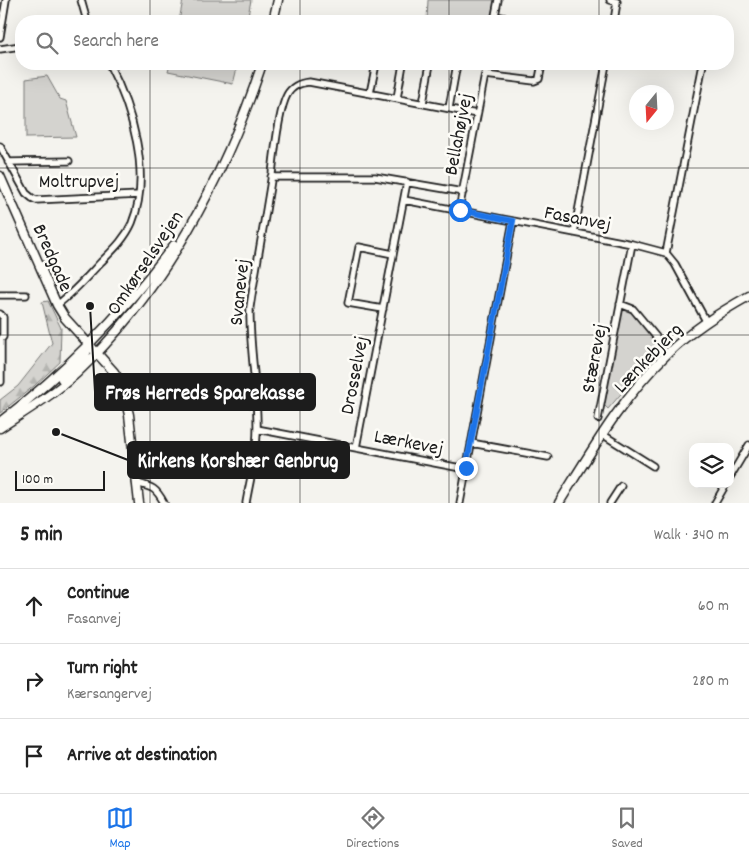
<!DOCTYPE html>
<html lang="en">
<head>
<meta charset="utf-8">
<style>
  :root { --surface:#fff; --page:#f6f6f6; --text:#222; --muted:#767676; --line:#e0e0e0; --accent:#1a73e8 }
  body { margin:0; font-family:Dekko,sans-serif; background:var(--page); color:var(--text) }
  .controls { position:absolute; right:15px; bottom:15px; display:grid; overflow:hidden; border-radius:10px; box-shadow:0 5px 20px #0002 }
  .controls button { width:45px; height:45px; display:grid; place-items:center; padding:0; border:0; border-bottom:1px solid var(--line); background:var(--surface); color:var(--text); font:25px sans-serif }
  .compass { position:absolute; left:629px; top:85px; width:45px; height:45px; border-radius:50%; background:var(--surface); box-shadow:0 5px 20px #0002; rotate:198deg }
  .scale { position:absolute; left:15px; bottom:12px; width:90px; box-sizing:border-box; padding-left:5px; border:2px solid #1c1c1c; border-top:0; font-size:14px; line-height:18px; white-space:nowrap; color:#1c1c1c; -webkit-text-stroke:4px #fdfcf7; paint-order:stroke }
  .stop { position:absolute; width:15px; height:15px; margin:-11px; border:4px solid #1a73e8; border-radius:50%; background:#fff }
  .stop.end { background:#1a73e8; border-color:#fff; box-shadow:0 1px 5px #0008 }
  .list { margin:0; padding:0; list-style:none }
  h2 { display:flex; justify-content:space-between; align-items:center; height:65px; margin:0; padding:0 20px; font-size:21px }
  h2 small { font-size:16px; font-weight:400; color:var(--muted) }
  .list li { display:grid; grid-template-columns:32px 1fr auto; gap:15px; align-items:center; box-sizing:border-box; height:75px; padding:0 20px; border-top:1px solid var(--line) }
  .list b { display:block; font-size:19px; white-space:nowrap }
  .list p { margin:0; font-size:16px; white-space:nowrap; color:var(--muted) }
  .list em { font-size:16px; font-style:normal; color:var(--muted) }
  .icon { flex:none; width:28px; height:28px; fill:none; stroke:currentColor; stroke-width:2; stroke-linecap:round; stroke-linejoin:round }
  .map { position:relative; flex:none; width:749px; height:503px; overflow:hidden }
  .search { position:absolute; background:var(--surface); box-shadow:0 5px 20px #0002; left:15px; right:15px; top:15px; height:55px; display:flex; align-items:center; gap:12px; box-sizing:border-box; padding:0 18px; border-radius:20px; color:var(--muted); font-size:19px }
  .sheet { height:290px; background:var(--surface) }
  nav { display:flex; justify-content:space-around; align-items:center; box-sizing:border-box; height:70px; border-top:1px solid var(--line); background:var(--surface); font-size:14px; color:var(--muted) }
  nav a { display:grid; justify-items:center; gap:2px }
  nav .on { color:var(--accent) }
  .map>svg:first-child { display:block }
  .grass { fill:#d4d3cf; stroke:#787876 }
  .forest { fill:url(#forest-firs); stroke:#787876 }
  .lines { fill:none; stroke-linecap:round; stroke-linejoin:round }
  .street-casing { stroke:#1c1c1c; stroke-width:9 }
  .secondary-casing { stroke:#1c1c1c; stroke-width:11 }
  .street { stroke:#fdfcf7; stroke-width:5.5 }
  .secondary { stroke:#fdfcf7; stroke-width:8 }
  .route { stroke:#1a73e8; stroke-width:6 }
  .grid { fill:none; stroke:#1c1c1c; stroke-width:1; stroke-opacity:0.55 }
  .labels { text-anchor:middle; stroke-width:5; stroke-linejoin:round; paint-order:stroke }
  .street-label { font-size:20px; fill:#1c1c1c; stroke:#fdfcf7 }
  .leader { fill:none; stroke:#1c1c1c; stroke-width:2 }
  .callout-dot { fill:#1c1c1c; stroke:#fdfcf7; stroke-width:2 }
  .callout { fill:#1c1c1c; stroke:#1c1c1c; stroke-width:2 }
  .callout-label { font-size:21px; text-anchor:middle; font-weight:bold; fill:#fff }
</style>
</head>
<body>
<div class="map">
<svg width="749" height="503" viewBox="0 0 749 503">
  <defs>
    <pattern id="forest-firs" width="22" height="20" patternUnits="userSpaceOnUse" patternTransform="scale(1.25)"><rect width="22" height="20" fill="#d4d3cf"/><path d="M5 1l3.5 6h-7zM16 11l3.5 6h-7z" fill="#b5b5b1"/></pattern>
  </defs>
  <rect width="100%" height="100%" fill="#f4f3ee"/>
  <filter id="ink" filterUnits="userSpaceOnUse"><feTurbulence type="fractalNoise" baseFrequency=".02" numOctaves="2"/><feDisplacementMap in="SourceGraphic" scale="10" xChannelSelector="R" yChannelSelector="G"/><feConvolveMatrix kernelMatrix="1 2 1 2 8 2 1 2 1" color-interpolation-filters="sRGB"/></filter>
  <g filter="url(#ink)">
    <!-- grass -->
    <path class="grass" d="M183,0H251L247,21H179Z
      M428,0H495L490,21H427Z
      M170,64H238L233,84L168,71Z
      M47,76L60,99L66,101L76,137L26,138V79Z
      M625,309L631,311L661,347L608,409L603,404L622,310Z"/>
    <!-- forest -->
    <path class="forest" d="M48,301L61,328L60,362L34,386L0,413V400L18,386L52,343L42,302Z"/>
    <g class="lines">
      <!-- street casing -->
      <g class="street-casing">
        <path id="street" d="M81,0L87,21
          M610,0L617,2L614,21
          M495,16L522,21
          M494,21L498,0
          M0,37L6,0
          M0,49L21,46
          M474,64L486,66
          M485,75L534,81L539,79L542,64
          M370,93L376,64
          M397,98L403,64
          M423,103L430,64
          M449,108L457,64
          M0,146L26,193L32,198L36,200L139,195
          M8,162L69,161
          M271,177H375L463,192
          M404,200L632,244L666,253L675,264L706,321
          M459,210L487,64
          M574,233L606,64
          M666,253L703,64
          M0,295H26
          M620,304L633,309L662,344
          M57,305C74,292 87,277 101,262C113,250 125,239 132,223C152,174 132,108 109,64
          M383,309L348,303L359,247L393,254
          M0,314L3,317V337L1,339V382
          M122,384L140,381L257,405
          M598,419L632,244
          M257,429L466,469
          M602,434L653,466
          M471,443L548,457
          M356,448L407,182
          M730,477L749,445
          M136,483C153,487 156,488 164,503
          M246,503C250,479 257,455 257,430C258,389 249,348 250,307C257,262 265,218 272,174C274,155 279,109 287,95C292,86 299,83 309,82L477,114
          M460,503L513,221
          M610,503L621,486
          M715,503L726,484"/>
      </g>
      <!-- secondary casing -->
      <g class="secondary-casing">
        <path id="secondary" d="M273,21L278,0
          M0,176L57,305L65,318L114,372L122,384L129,415L139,503
          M62,379C74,368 86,360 89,344
          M0,422C67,371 124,312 174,245
          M0,428C26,411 54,394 77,373C164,291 225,176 262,64
          M559,503C592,450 623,396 668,353C692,330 720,312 749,296"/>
      </g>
      <!-- street -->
      <use href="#street" class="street"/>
      <!-- secondary -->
      <use href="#secondary" class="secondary"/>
    </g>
  </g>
  <g class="lines" filter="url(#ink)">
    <!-- route -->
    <path class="route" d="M460,210L513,221L466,468"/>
  </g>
  <!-- grid -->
  <path class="grid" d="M150,0V21M300,0V21M449,0V21M599,0V21M150,64V503M300,64V503M449,64V503M599,64V503M0,168H749M0,335H749"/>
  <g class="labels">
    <!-- street labels -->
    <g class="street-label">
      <text transform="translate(457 134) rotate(-79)" y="7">Bellahøjvej</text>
      <text x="79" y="187">Moltrupvej</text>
      <text transform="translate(578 217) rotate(11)" y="7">Fasanvej</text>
      <text transform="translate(54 257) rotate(66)" y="7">Bredgade</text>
      <text transform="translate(144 262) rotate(-56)" y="7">Omkørselsvejen</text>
      <text transform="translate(238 292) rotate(-84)" y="7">Svanevej</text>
      <text transform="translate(647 357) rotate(-46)" y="7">Lænkebjerg</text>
      <text transform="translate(593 358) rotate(-79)" y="7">Stærevej</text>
      <text transform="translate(353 375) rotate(-79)" y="7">Drosselvej</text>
      <text transform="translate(409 441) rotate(11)" y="7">Lærkevej</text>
    </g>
  </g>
  <!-- callouts -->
  <path class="leader" d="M90 306L95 392M56 432L128 460"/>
  <g class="callout-dot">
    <circle cx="90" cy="306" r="5"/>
    <circle cx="56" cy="432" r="5"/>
  </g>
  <g class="callout">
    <rect x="95" y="374" width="220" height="36" rx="5"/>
    <rect x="128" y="442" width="221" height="36" rx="5"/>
  </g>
  <g class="callout-label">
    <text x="205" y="399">Frøs Herreds Sparekasse</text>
    <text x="238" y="467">Kirkens Korshær Genbrug</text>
  </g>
</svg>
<div class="controls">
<button><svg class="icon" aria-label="layers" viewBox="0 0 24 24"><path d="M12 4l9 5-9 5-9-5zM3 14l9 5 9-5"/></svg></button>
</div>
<svg class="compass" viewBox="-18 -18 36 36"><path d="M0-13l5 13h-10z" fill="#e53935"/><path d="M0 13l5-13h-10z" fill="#767676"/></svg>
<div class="scale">100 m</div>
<div class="stop" style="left:460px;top:210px"></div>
<div class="stop end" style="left:466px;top:468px"></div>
<div class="search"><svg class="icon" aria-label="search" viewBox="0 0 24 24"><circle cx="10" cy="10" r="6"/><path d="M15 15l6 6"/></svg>Search here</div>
</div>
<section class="sheet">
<h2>5 min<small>Walk · 340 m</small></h2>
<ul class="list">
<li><svg class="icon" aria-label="ahead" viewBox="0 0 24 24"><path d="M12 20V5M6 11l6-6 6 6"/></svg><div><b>Continue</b><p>Fasanvej</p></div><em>60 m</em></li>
<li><svg class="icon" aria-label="right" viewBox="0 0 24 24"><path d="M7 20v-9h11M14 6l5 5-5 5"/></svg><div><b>Turn right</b><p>Kærsangervej</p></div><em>280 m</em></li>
<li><svg class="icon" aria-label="arrive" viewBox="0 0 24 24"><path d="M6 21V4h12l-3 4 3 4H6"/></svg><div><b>Arrive at destination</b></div></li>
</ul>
</section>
<nav>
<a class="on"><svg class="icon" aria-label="map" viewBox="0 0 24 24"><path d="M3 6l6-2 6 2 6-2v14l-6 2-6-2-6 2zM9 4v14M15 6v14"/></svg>Map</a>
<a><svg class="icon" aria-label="directions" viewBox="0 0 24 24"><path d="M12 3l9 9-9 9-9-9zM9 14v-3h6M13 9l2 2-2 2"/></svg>Directions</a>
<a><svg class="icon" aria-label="saved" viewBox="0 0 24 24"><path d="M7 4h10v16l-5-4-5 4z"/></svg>Saved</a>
</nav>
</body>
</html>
